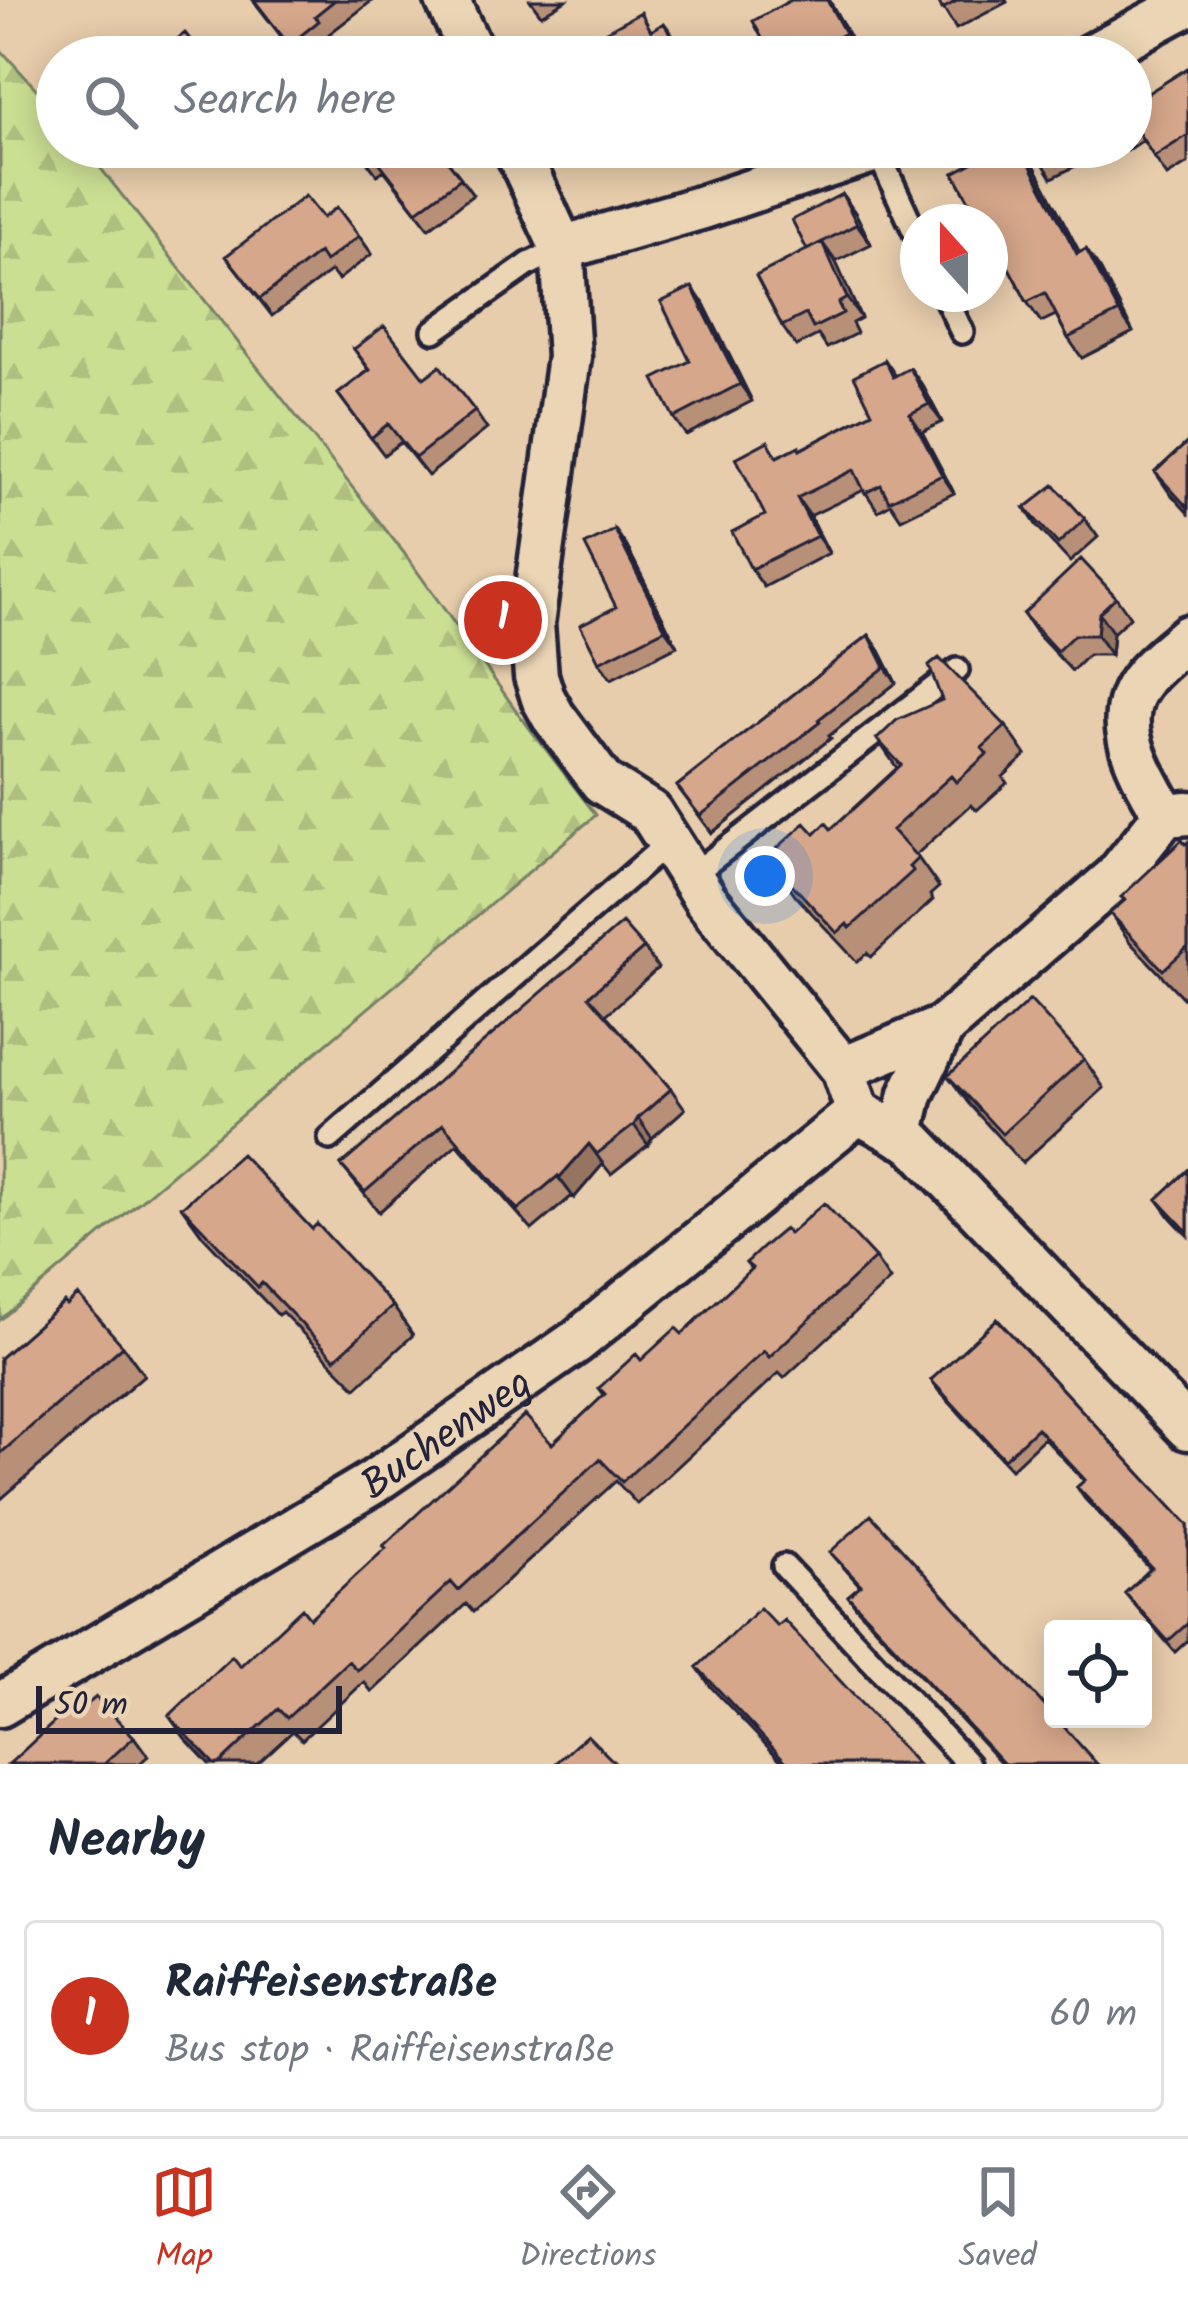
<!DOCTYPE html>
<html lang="en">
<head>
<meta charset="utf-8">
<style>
  :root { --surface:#fff; --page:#f2f2f3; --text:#1f2937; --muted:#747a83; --line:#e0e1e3; --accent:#c8321e }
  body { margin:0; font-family:Kalam,sans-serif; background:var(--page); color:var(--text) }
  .controls { position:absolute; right:36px; bottom:36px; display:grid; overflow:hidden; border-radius:12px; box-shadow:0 6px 30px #0003 }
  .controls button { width:108px; height:108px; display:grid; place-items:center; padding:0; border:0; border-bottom:3px solid var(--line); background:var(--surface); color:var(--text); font:60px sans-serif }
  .compass { position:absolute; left:900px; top:204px; width:108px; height:108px; border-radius:50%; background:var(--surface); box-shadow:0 6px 30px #0003; rotate:339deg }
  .scale { position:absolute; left:36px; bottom:30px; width:306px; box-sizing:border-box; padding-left:12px; border:6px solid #22223b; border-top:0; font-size:33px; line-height:42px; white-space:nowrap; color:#22223b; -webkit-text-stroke:9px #ebd5b4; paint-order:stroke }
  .you { position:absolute; left:765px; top:876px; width:42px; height:42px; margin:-30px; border:9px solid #fff; border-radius:50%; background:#1a73e8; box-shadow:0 0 0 18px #1a73e833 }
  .badge { display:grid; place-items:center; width:78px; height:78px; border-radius:50%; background:var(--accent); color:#fff; font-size:39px; font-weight:700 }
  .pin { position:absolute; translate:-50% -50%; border:6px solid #fff; box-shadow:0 3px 12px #0006 }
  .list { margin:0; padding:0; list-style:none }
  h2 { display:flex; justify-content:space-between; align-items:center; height:156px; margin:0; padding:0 48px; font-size:51px }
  h2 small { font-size:39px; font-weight:400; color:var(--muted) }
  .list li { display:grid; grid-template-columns:78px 1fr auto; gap:36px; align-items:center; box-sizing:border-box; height:192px; margin:0 24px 24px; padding:0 24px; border:3px solid var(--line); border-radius:12px }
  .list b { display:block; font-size:45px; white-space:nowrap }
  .list p { margin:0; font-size:39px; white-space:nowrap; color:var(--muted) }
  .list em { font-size:39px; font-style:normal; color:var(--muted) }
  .icon { flex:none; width:66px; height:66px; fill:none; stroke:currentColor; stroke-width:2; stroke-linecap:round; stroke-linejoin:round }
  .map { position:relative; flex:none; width:1188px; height:1764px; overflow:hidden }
  .search { position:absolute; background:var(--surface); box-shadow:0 6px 30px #0003; left:36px; right:36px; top:36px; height:132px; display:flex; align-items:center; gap:30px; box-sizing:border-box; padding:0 42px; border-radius:66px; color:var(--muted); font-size:45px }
  .sheet { height:372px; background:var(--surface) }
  nav { display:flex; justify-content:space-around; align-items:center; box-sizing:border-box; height:168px; border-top:3px solid var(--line); background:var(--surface); font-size:33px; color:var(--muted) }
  nav a { display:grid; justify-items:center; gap:6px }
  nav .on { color:var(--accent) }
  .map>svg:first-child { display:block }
  .forest { fill:url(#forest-firs); stroke:#768067; stroke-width:3 }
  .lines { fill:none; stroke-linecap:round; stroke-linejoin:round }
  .lane-casing { stroke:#22223b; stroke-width:30 }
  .street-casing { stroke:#22223b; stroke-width:51 }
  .lane { stroke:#ebd5b4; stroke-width:21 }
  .street { stroke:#ebd5b4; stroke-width:42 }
  .wall { fill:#b89078; stroke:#22223b; stroke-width:3 }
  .shaded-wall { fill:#967561; stroke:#22223b; stroke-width:3 }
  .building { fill:#d6a78b; stroke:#22223b; stroke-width:3 }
  .labels { text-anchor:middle; stroke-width:10; stroke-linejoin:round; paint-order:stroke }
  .street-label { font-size:42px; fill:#22223b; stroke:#ebd5b4 }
</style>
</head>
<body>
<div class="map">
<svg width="1188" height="1764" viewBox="0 0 1188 1764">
  <defs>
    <pattern id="forest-firs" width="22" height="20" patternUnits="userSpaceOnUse" patternTransform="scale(3)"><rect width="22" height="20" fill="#cbdf93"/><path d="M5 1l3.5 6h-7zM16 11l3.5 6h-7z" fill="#aebf80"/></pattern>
  </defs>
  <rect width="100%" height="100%" fill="#e8cdac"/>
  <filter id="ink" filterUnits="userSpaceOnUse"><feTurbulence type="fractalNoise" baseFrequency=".00833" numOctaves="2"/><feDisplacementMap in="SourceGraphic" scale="24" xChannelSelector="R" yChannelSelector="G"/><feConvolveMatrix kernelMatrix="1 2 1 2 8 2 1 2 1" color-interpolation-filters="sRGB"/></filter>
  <g filter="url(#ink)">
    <!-- forest -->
    <path class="forest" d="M0,49L57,112V147H84L404,553L521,717L596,815L0,1320Z"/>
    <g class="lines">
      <!-- lane casing -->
      <g class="lane-casing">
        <path id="lane" d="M877,150L918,239
          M944,294L962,332
          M434,331L529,264L562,248
          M691,876L957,670
          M330,1138L669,842
          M784,1566L968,1764"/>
      </g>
      <!-- street casing -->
      <g class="street-casing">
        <g id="street">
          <path d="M447,0L474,57"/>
          <path d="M1089,57L1188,4"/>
          <path d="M515,147L562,248L569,357L532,624L536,676L543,698L553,716L602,782L650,812L706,900L843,1069L858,1112L913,1142L1188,1428"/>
          <path d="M562,248L703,207L884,147"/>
          <path d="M1165,815C1141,771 1106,721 1145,676C1158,661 1174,649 1188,637"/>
          <path d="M843,1069L943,1027L1116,877L1165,815L1188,813"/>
          <path d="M901,1136L911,1094L943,1027"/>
          <path id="s1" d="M0,1705L372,1483L576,1342L858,1112"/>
        </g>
      </g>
      <!-- lane -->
      <use href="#lane" class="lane"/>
      <!-- street -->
      <use href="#street" class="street"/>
    </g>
    <!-- wall -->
    <path class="wall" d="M253,0H373L329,34L333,40L311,57H297Z
      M530,0H566L541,15Z
      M791,0H829L856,49L842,57H746L766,46Z
      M938,0H1006L1007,2L956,29Z
      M1188,68V163L1167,176L1143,140L1127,151L1123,147H1131V84L1141,98Z
      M356,147H437L473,195L429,228L384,170L377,175Z
      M1033,147H1088L1093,157L1052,178Z
      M1031,159L1079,252L1100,269L1133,332L1082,358L1068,338L1056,315L1041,322L1027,302L993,237L990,235V222H981L954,173Z
      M842,194L856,214L871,244L835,262L861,318L852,323L857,333L827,348L818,335L796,346L782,326L807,250Z
      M323,218L359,236L372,254L338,280L331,271L272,316L226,256Z
      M704,304L752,401L686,435L674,418Z
      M354,349L424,378L475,411L487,429L428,476L401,442L384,455L338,394L369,370Z
      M885,360L896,376L923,386L942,422L922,432L954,493L901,519L891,504L878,511L864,490L810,516L829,553L764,587L751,569L779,456L801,449L872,412Z
      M1188,442V513L1169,492L1155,472Z
      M1025,508L1085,519L1098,537L1070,562L1037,526Z
      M615,530L627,547L677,646L611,679L599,662L616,607Z
      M1116,597L1130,617L1113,633L1111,655H1088L1072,671L1037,634L1023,614Z
      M869,635L880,651L896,683L829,736L831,738L712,833L677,786Z
      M1006,726L1026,755L1003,777L1007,783L977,810L971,805L916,855L939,887L930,895L933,900L871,957L867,953L857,962L796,896L776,867L780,864L772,853L815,834L831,829L897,768L877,739Z
      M1188,842V995L1184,999L1130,942L1110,913Z
      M644,948L658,968L606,1015L671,1089L685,1109L652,1138L648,1145L611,1174L603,1164L574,1198L572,1196L532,1230L457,1144L379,1212L341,1165Z
      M1084,1059L1104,1088L1022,1163L969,1104L948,1076Z
      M1188,1170V1236L1171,1218L1157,1199Z
      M182,1207L312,1229L393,1306L413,1335L356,1388L282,1312L278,1315L203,1236Z
      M789,1234L875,1258L890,1280L784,1378L779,1373L637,1504L616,1481L473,1612L466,1604L372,1692L364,1682L302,1740L293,1731L257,1764H209L184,1737L169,1716L310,1618L552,1444L604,1395L599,1388L682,1334L751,1269L746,1263Z
      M997,1319L1188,1525V1640L1175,1652L1125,1593L1150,1569L1084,1498L1077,1487L1084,1481L1044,1438L1011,1469L938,1390L931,1380Z
      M123,1346L144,1375L0,1500V1358Z
      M830,1552L1097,1764H1002L856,1607L848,1596L860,1586Z
      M777,1626L917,1764H784L711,1687L697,1667Z
      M82,1709L134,1737L148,1756L139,1764H9Z"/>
    <!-- shaded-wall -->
    <path class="shaded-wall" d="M827,0L830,1L856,49L845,33Z
      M664,23L679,43L686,57H683Z
      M1021,147L1031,159L1091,274L1077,254Z
      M842,194L856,214L871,244L857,224Z
      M822,242L836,262L861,318L847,298Z
      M1086,249L1100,269L1133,332L1119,312Z
      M692,287L704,304L752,401L740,384Z
      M910,368L923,386L942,422L929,404Z
      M910,414L922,432L954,493L942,475Z
      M797,498L810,516L829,553L817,536Z
      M615,530L627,547L677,646L665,629Z
      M1099,613L1113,633L1111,655L1097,635Z
      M869,635L880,651L896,683L885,667Z
      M638,1118L652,1138L648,1145L634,1125Z
      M589,1144L603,1164L574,1198L559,1178Z"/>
    <!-- building -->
    <path class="building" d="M254,0H335L315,16L319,21L289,45Z
      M791,0H827L845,33L801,57H746L766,46L753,21Z
      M938,0H959L942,9Z
      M641,12L651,31L664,23L683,57H594L586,42Z
      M185,33L204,57H153Z
      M1188,68V135L1154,157L1131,121V84L1140,98Z
      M357,147H437L461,178L417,211L372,153L365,158Z
      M1001,147H1021L1077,254L1086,249L1119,312L1068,338L1045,293L1027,302L990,232V222H985L981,215L978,217L954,173Z
      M1033,147H1059L1038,158Z
      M842,194L857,224L807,250L792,220Z
      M305,196L323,218L337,207L359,236L325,262L319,253L260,299L226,256Z
      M822,242L847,298L838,303L843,313L813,328L806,314L782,326L756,276Z
      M692,287L740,384L674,418L654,379L690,361L661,302Z
      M384,326L424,378L440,366L475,411L415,458L388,424L371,438L338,394L370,370L354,349Z
      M885,360L893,377L910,368L929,404L910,414L942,475L889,501L881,485L865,493L854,470L797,498L817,536L751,569L732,532L765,515L736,458L768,441L777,457L799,446L800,450L872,412L854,376Z
      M1188,442V508L1155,472Z
      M1054,485L1085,519L1058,544L1025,508Z
      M615,530L665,629L599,662L580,625L616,607L585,545Z
      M1081,559L1116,597L1099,613L1097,635H1074L1057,651L1023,614Z
      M869,635L885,667L818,720L820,722L700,816L677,786Z
      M939,658L1006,726L982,748L987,754L956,782L951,776L892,830L918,858L909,867L913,871L850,928L847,924L837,933L776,867L781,863L772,853L805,823L815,834L826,823L831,829L901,765L877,739L897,720L942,700L929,666Z
      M1182,840L1185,844L1188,842V947L1163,970L1110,913L1125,900L1121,897Z
      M622,923L644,948L589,996L671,1089L638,1118L634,1125L597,1154L589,1144L559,1178L558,1176L518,1210L443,1124L365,1192L341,1165Z
      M1030,1000L1084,1059L1002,1134L948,1076Z
      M241,1154L312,1229L317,1224L393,1306L335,1359L262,1283L258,1287L182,1207Z
      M1188,1170V1232L1157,1199Z
      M824,1203L875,1258L769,1357L764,1351L622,1482L600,1459L458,1590L451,1582L357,1670L348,1661L287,1718L278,1709L219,1764H214L169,1716L232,1656L240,1666L302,1608L310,1618L386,1548L383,1546L427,1505L525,1415L552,1444L605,1394L599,1388L636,1354L641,1360L676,1328L682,1334L752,1268L746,1263L765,1245L784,1229L789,1234Z
      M78,1295L123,1346L0,1454V1358L64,1302L67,1305Z
      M997,1319L1188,1525V1623L1168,1641L1125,1593L1152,1568L1077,1487L1085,1480L1037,1428L1004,1459L931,1380Z
      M871,1515L1053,1715V1719H1057L1097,1764H1004L848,1596L861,1585L830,1552Z
      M760,1608L777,1626L784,1620L917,1764H788L697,1667Z
      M96,1697L134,1737L104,1764H9L76,1702L82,1709Z
      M587,1735L616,1764H555Z"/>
  </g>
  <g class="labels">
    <!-- street labels -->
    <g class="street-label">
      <text dy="15" stroke="none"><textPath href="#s1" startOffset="522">Buchenweg</textPath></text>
    </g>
  </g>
</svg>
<div class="controls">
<button><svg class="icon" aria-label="locate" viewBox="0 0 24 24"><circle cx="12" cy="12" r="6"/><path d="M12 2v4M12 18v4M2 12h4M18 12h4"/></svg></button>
</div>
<svg class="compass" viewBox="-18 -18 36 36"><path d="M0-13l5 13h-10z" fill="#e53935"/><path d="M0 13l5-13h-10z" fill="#747a83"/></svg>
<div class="scale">50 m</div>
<div class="you"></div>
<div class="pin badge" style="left:503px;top:620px">1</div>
<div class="search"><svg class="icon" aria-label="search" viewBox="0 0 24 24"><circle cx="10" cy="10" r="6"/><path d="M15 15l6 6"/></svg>Search here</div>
</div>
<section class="sheet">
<h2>Nearby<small></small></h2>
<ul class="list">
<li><span class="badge">1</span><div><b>Raiffeisenstraße</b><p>Bus stop · Raiffeisenstraße</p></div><em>60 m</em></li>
</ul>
</section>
<nav>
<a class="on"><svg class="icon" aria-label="map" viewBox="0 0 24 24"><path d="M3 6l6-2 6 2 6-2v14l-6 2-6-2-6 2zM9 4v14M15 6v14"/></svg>Map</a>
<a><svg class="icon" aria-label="directions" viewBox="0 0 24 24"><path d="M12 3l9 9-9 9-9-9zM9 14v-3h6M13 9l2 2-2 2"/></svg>Directions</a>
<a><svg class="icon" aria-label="saved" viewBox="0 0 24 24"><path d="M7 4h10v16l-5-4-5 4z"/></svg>Saved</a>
</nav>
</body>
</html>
